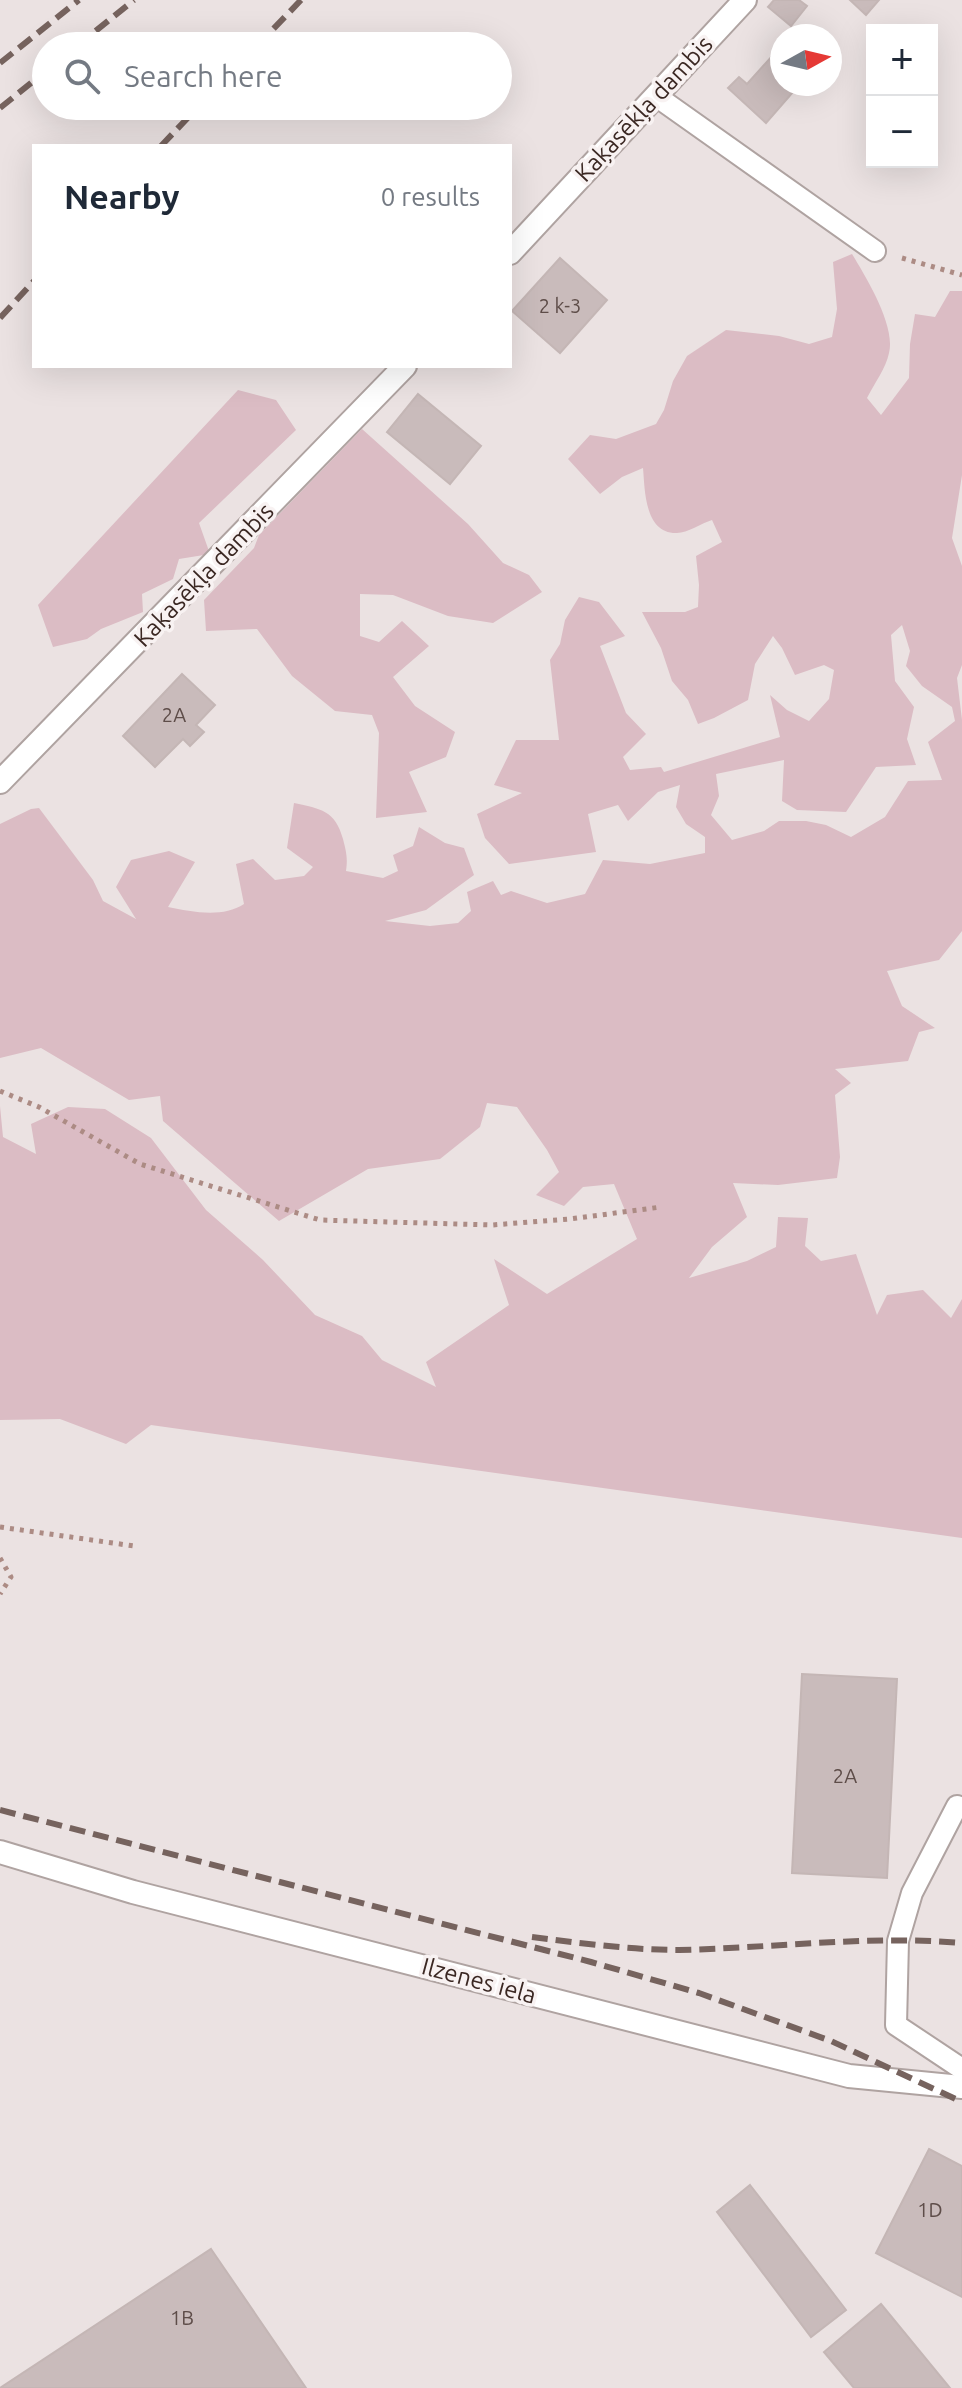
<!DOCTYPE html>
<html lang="en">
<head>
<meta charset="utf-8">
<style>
  :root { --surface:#fff; --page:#f6f6f7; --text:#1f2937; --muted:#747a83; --line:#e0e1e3 }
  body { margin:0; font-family:Ubuntu,sans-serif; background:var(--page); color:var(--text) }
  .controls { position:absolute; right:24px; top:24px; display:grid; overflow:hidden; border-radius:0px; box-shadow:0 8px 32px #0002 }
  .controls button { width:72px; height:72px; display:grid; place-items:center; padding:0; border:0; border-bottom:2px solid var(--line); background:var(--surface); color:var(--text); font:40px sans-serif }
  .compass { position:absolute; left:770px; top:24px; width:72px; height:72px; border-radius:50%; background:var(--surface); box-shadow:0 8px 32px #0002; rotate:82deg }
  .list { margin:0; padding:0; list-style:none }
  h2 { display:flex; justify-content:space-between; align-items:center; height:104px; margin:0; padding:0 32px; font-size:34px }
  h2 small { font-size:26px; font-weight:400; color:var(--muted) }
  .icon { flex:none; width:44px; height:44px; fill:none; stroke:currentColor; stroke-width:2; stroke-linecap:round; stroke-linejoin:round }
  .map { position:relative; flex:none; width:962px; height:2388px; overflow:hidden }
  .search { position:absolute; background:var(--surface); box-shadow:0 8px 32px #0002; left:32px; top:32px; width:480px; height:88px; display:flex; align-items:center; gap:20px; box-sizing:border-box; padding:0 28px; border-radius:44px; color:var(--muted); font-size:30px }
  .panel { position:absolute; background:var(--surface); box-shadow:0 8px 32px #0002; left:32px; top:144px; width:480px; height:224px; border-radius:0px }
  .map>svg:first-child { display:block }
  .green { fill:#dbbcc4; fill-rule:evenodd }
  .building { fill:#c9bbbb; stroke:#c4b6b5; stroke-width:2 }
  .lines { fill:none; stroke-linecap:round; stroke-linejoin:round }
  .service-casing { stroke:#afa3a1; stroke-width:24 }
  .minor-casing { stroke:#afa3a1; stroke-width:26 }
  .path { stroke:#ac8b84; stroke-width:5; stroke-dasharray:4 6; stroke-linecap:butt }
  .service { stroke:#fff; stroke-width:20 }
  .minor { stroke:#fff; stroke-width:22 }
  .rail { stroke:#76635e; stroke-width:6; stroke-dasharray:16 8; stroke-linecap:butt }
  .labels { text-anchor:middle; stroke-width:7; stroke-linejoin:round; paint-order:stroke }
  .number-label { font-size:20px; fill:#5e4d49 }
  .street-label { font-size:24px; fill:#3b2823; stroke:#f8f2f2 }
</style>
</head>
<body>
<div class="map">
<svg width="962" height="2388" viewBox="0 0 962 2388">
  <rect width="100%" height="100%" fill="#ebe2e2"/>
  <!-- green -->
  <path class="green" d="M852,254C866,277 896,326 889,353C886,368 874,384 867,398L881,415L909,378L910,344L915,314L935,317L950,291H962V475L952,538L962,566V665L957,678L962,720V931L939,960L887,971L902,1006L935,1028L919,1032L908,1061L835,1069L851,1083L835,1095L840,1157L837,1178L778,1185L733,1183L747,1217L712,1247L689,1278L747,1261L776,1247L778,1217L808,1218L805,1246L821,1261L856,1254L877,1315L887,1295L923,1290L951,1318L962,1299V1538L151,1425L126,1444L60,1419L0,1420V1106L3,1137L36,1154L31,1124L68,1107L105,1109L151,1138L206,1210L263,1260L315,1315L362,1336L382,1360L436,1387L426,1362L509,1305L494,1259L547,1294L637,1239L614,1184L583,1187L564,1206L536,1195L559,1172L547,1150L517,1107L487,1103L480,1127L440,1159L368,1169L279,1221L163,1121L160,1096L129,1100L41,1048L0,1058V824L31,809L39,808L93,880L103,901L136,919L116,887L131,860L169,851L195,862L168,907C192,912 223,918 244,904L236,864L253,859L275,880L304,876L313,867L287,848L294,803C321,809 335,810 343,839C346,851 348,858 346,871L383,878L398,871L393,855L413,846L419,827L445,843L464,848L474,875L426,910L385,921L430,926L458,923L471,911L467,892L493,881L501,895L511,891L547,903L585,894L603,860L650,864L705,853V837L686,824L676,807L680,785L658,792L628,821L618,805L588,814L596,852L509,864L485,838L477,814L522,793L494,785L516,740H559L550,660L560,644L565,620L579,597L599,602L625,636L600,646L626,713L646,734L623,757L630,770L661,767L664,772L780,737L770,695L787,710L809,721L829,699L834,670L824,665L795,675L782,648L773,636L755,664L748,700L714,718L698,724L688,700L672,681L661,648L642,612H685L698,607L699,585L696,556L722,542L712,520C702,523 687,533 677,533C644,534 645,489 643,468L622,477L600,494L568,459L590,435L616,439L656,424L664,410L673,381L687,356L726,330L779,336L809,344L832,337L837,309L833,262ZM902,625L910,651L906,666L922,686L952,707L955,721L928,742L942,780L908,781L885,817L851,837L826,825L806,821H779L764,831L732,840L711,815L719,796L716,774L784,760L782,801L797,810L846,812L876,767L916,765L907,739L914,707L895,681L891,635Z
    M238,390L276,400L296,430L199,523L210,554L179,559L173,579L142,594L143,612L101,629L87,639L53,647L38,605Z
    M362,429L468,524L503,563L529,575L542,592L493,623L448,616L393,595L360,594V636L379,642L402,621L429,646L393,677L415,706L455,732L446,757L409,772L427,812L376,818L379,733L372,715L335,711L292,676L257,629L206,631L204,600L254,548L259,535Z"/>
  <!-- building -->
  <path class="building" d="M774,0H799L807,6L791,26L768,7Z
    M850,0H879L866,15Z
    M782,45V84H800L766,123L728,88L739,77L747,84Z
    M560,258L607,300L560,353L512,311Z
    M418,394L481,446L450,484L387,432Z
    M182,674L215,705L196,725L204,732L190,746L183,739L155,767L123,736Z
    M802,1674L897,1679L887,1878L792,1873Z
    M929,2149L962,2166V2297L876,2253Z
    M750,2185L846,2310L811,2337L717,2212Z
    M211,2249L306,2388H0Z
    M881,2304L950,2388H854L824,2352Z"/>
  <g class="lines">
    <!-- service casing -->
    <g class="service-casing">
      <path id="service" d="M656,96L875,251
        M957,1806L912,1893L898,1941L896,2025L962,2069"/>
    </g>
    <!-- minor casing -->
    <g class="minor-casing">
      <path id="minor" d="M510,253L745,0
        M0,782L405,366
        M0,1852L133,1892L849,2076L962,2087"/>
    </g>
    <!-- path -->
    <path class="path" d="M902,258L962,275
      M0,1091L39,1107L140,1164L320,1220L492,1225L570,1219L661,1207
      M0,1527L134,1546
      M0,1558L11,1577L0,1594"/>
    <!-- service -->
    <use href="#service" class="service"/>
    <!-- minor -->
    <use href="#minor" class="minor"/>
    <!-- rail -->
    <path class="rail" d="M77,46L134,0
      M257,46L301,0
      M0,63L79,0
      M0,108L46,71
      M161,146L199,106
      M0,318L34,281
      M0,1810L591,1962L699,1993L831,2041L962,2102
      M532,1937C580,1943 630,1950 679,1950C773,1948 868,1935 962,1943"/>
  </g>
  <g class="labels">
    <!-- number labels -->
    <g class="number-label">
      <text x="560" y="313">2 k-3</text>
      <text x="174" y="722">2A</text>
      <text x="845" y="1783">2A</text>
      <text x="930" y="2217">1D</text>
      <text x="182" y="2325">1B</text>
    </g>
    <!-- street labels -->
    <g class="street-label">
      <text transform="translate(644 109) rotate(-47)" y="8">Kaķasēkļa dambis</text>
      <text transform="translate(204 575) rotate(-46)" y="8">Kaķasēkļa dambis</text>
      <text transform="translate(479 1981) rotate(15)" y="8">Ilzenes iela</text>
    </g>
  </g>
</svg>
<div class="controls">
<button>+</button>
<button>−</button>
</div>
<svg class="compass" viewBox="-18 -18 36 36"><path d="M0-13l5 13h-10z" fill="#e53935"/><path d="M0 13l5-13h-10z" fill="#747a83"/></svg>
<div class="search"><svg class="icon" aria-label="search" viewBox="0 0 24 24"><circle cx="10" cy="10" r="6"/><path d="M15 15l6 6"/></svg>Search here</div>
<section class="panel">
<h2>Nearby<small>0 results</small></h2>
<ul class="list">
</ul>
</section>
</div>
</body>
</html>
